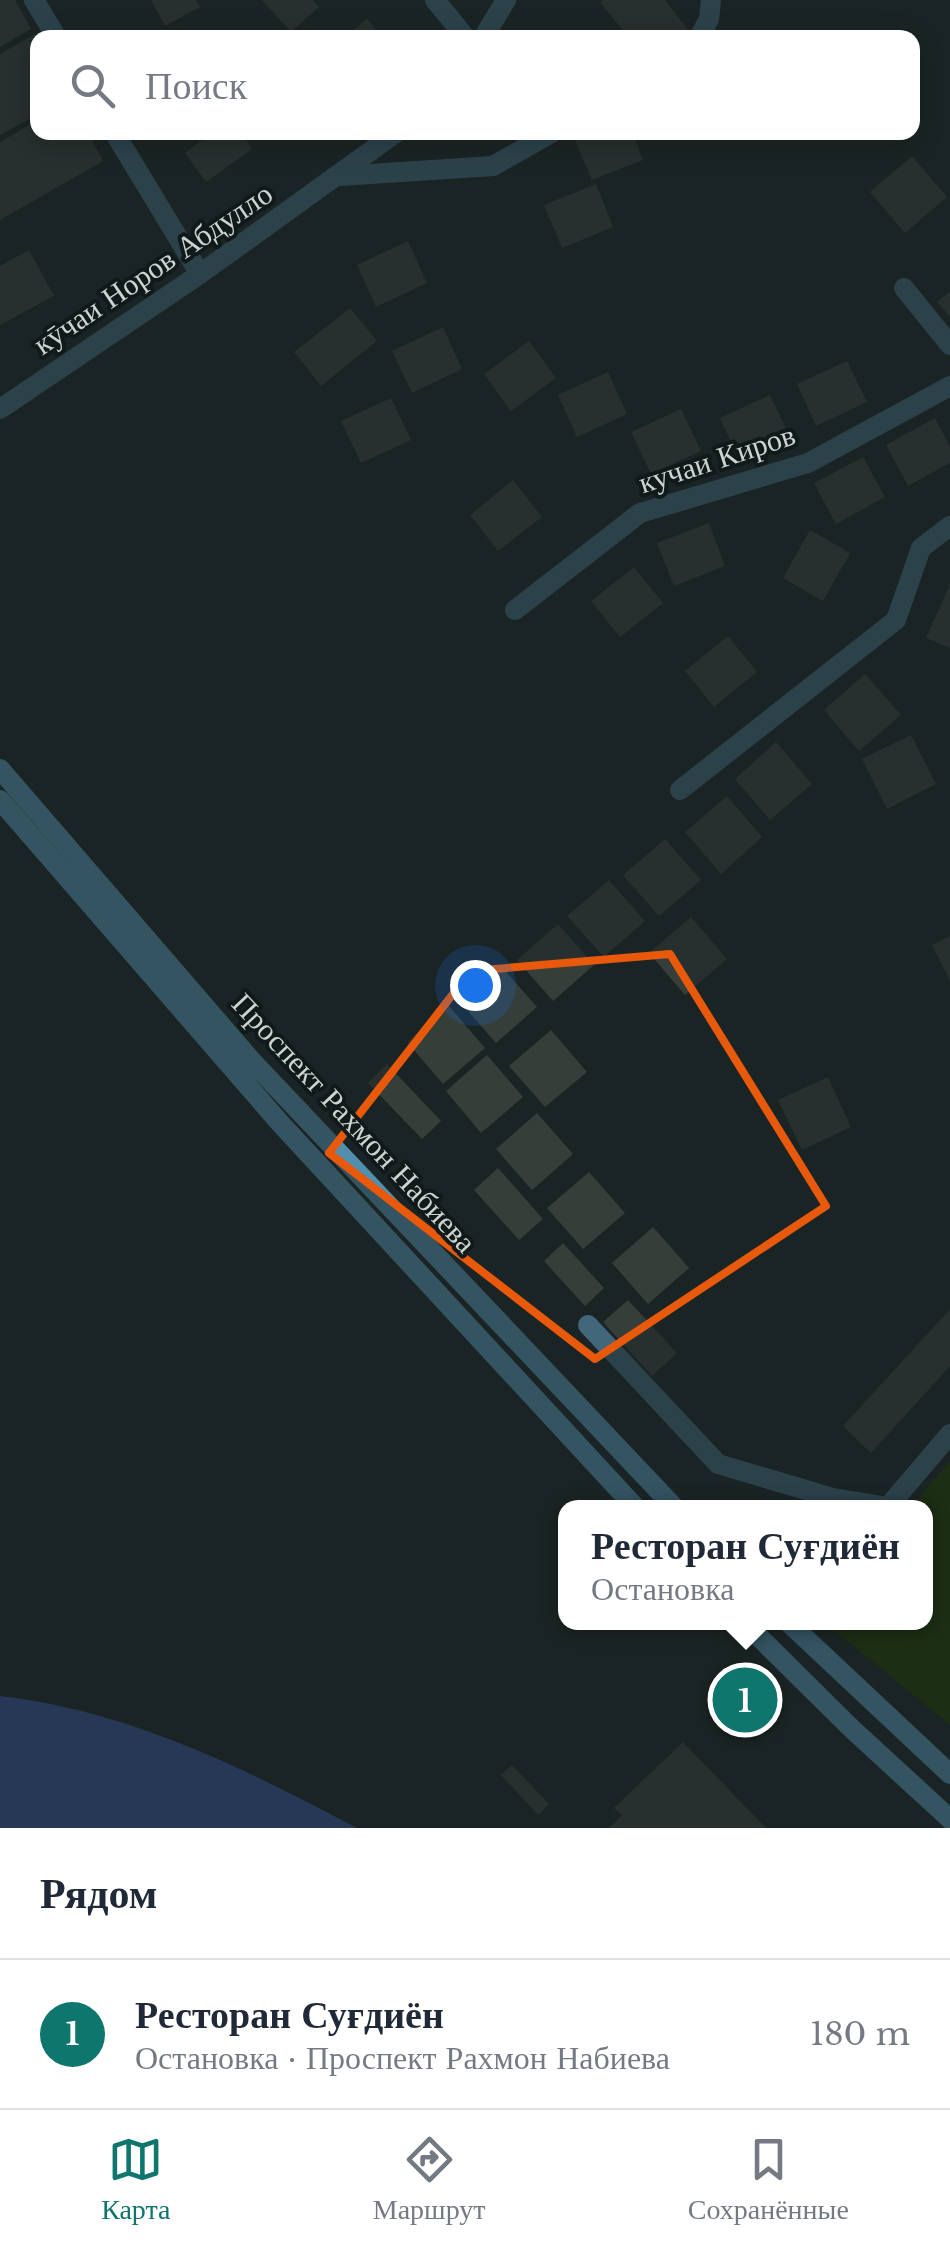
<!DOCTYPE html>
<html lang="ru">
<head>
<meta charset="utf-8">
<style>
  :root { --surface:#fff; --page:#f2f2f3; --text:#1f2937; --muted:#747a83; --line:#e0e1e3; --accent:#0f766e }
  body { margin:0; font-family:"Libre Baskerville",serif; background:var(--page); color:var(--text) }
  .you { position:absolute; left:475px; top:985px; width:35px; height:35px; margin:-25px; border:8px solid #fff; border-radius:50%; background:#1a73e8; box-shadow:0 0 0 15px #1a73e833 }
  .badge { display:grid; place-items:center; width:65px; height:65px; border-radius:50%; background:var(--accent); color:#fff; font-size:32px; font-weight:700 }
  .pin { position:absolute; translate:-50% -50%; border:5px solid #fff; box-shadow:0 2px 10px #0006 }
  .popup { position:absolute; left:558px; top:1500px; width:375px; height:130px; box-sizing:border-box; display:grid; place-content:center; border-radius:20px; background:var(--surface); filter:drop-shadow(0 2px 8px #0005); font-size:32px; white-space:nowrap; color:var(--muted) }
  .popup b { font-size:38px; color:var(--text) }
  .popup::after { content:''; position:absolute; left:50%; top:100%; margin-left:-20px; border:20px solid transparent; border-top-color:var(--surface) }
  .list { margin:0; padding:0; list-style:none }
  h2 { display:flex; justify-content:space-between; align-items:center; height:130px; margin:0; padding:0 40px; font-size:42px }
  h2 small { font-size:32px; font-weight:400; color:var(--muted) }
  .list li { display:grid; grid-template-columns:65px 1fr auto; gap:30px; align-items:center; box-sizing:border-box; height:150px; padding:0 40px; border-top:2px solid var(--line) }
  .list b { display:block; font-size:38px; white-space:nowrap }
  .list p { margin:0; font-size:32px; white-space:nowrap; color:var(--muted) }
  .list em { font-size:32px; font-style:normal; color:var(--muted) }
  .icon { flex:none; width:55px; height:55px; fill:none; stroke:currentColor; stroke-width:2; stroke-linecap:round; stroke-linejoin:round }
  .map { position:relative; flex:none; width:950px; height:1828px; overflow:hidden }
  .search { position:absolute; background:var(--surface); box-shadow:0 5px 25px #0003; left:30px; right:30px; top:30px; height:110px; display:flex; align-items:center; gap:25px; box-sizing:border-box; padding:0 35px; border-radius:20px; color:var(--muted); font-size:38px }
  .sheet { height:280px; background:var(--surface) }
  nav { display:flex; justify-content:space-around; align-items:center; box-sizing:border-box; height:140px; border-top:2px solid var(--line); background:var(--surface); font-size:28px; color:var(--muted) }
  nav a { display:grid; justify-items:center; gap:5px }
  nav .on { color:var(--accent) }
  .map>svg:first-child { display:block }
  .green { fill:#1e3a00 }
  .water { fill:#365094 }
  .building { fill:#363e3a }
  .lines { fill:none; stroke-linecap:round; stroke-linejoin:round }
  .street { stroke:#42677b; stroke-width:20 }
  .secondary { stroke:#528eae; stroke-width:20 }
  .marked { fill:none; stroke:#e8590c; stroke-width:8; stroke-linejoin:round }
  .labels { text-anchor:middle; stroke-width:8; stroke-linejoin:round; paint-order:stroke }
  .street-label { font-size:30px; fill:#cdd3d3; stroke:#111a1a }
</style>
</head>
<body>
<div class="map">
<svg width="950" height="1828" viewBox="0 0 950 1828">
  <rect width="100%" height="100%" fill="#1b2424"/>
  <!-- green -->
  <path class="green" d="M950,1461V1725L825,1623L925,1622V1508L911,1507Z"/>
  <!-- water -->
  <path class="water" d="M0,1696C130,1711 243,1768 357,1828H0Z"/>
  <!-- building -->
  <path class="building" d="M0,0H15L31,29L0,47Z
    M151,0H196L200,7L165,26Z
    M262,0H312L319,7L291,32Z
    M603,0H665L689,31L679,38H629L600,2Z
    M367,19L383,38H344Z
    M35,34L38,39V114L0,135V54Z
    M38,120V132H88L103,161L0,220V142Z
    M213,132H241L252,149L206,182L185,153Z
    M587,132H632L643,160L592,180L574,138Z
    M912,156L947,197L905,233L870,192Z
    M596,184L613,227L562,248L544,205Z
    M408,241L427,283L376,307L357,265Z
    M29,250L54,296L0,325V266Z
    M950,291V317L937,302Z
    M350,308L377,341L321,386L294,352Z
    M443,327L462,369L412,393L392,351Z
    M529,341L556,378L511,411L484,374Z
    M847,361L867,402L816,426L797,384Z
    M608,372L627,414L577,437L558,395Z
    M770,395L790,437L739,460L720,418Z
    M391,398L411,440L361,463L341,421Z
    M681,409L701,451L651,474L631,432Z
    M935,418L950,447V463L908,486L886,445Z
    M863,457L885,497L836,524L814,483Z
    M513,480L542,517L498,551L470,515Z
    M709,523L725,566L674,586L657,543Z
    M810,530L850,553L823,601L783,578Z
    M634,567L663,603L620,637L591,601Z
    M950,584V648L926,638Z
    M728,636L757,672L714,707L685,671Z
    M865,674L901,715L859,751L824,710Z
    M911,735L936,784L887,809L862,759Z
    M776,742L812,784L770,820L735,779Z
    M727,796L762,837L721,874L685,832Z
    M665,839L701,880L659,916L623,875Z
    M609,880L645,921L604,957L567,916Z
    M691,917L727,959L685,995L649,953Z
    M558,924L594,965L553,1001L517,960Z
    M950,936V981L932,945Z
    M501,966L537,1007L496,1043L460,1002Z
    M449,1006L485,1048L443,1084L407,1042Z
    M551,1030L587,1072L545,1107L509,1066Z
    M487,1055L523,1097L481,1133L446,1091Z
    M387,1064L441,1121L422,1139L368,1083Z
    M828,1077L851,1127L802,1150L778,1100Z
    M537,1113L573,1154L532,1190L496,1149Z
    M498,1168L543,1219L519,1240L474,1190Z
    M589,1172L625,1213L583,1249L547,1208Z
    M653,1227L689,1268L648,1304L612,1263Z
    M563,1243L604,1288L585,1306L544,1261Z
    M628,1300L677,1353L652,1376L603,1322Z
    M950,1309V1366L871,1453L843,1426Z
    M683,1742L766,1828H609L622,1815L614,1808Z
    M512,1765L549,1804L538,1815L501,1775Z"/>
  <g class="lines">
    <!-- street -->
    <path class="street" d="M34,0L57,38
      M435,0L466,38
      M483,38L506,0
      M699,38L709,19L711,0
      M114,132L200,274
      M340,176L493,166L553,132
      M904,288L950,345
      M0,409L200,274L397,132
      M515,610L640,513L808,463L950,386
      M680,790L896,620L921,548L950,526
      M588,1325L718,1464L833,1498L888,1507
      M887,1508L950,1434"/>
    <!-- secondary -->
    <path class="secondary" d="M0,769L251,1060L675,1508
      M0,800L280,1123L636,1508
      M744,1622L851,1728L950,1819
      M788,1622L950,1774"/>
  </g>
  <!-- marked area -->
  <path d="M0 0H950V1828H0ZM670,954L826,1206L595,1359L329,1153L471,971Z" fill="#1b2424" fill-opacity=".55" fill-rule="evenodd"/>
  <path class="marked" d="M670,954L826,1206L595,1359L329,1153L471,971Z"/>
  <g class="labels">
    <!-- street labels -->
    <g class="street-label">
      <text transform="translate(153 269) rotate(-34)" y="10">кӯчаи Норов Абдулло</text>
      <text transform="translate(717 459) rotate(-18)" y="10">кучаи Киров</text>
      <text transform="translate(354 1123) rotate(47)" y="10">Проспект Рахмон Набиева</text>
    </g>
  </g>
</svg>
<div class="you"></div>
<div class="pin badge" style="left:745px;top:1700px">1</div>
<div class="popup"><b>Ресторан Суғдиён</b>Остановка</div>
<div class="search"><svg class="icon" aria-label="search" viewBox="0 0 24 24"><circle cx="10" cy="10" r="6"/><path d="M15 15l6 6"/></svg>Поиск</div>
</div>
<section class="sheet">
<h2>Рядом<small></small></h2>
<ul class="list">
<li><span class="badge">1</span><div><b>Ресторан Суғдиён</b><p>Остановка · Проспект Рахмон Набиева</p></div><em>180 m</em></li>
</ul>
</section>
<nav>
<a class="on"><svg class="icon" aria-label="map" viewBox="0 0 24 24"><path d="M3 6l6-2 6 2 6-2v14l-6 2-6-2-6 2zM9 4v14M15 6v14"/></svg>Карта</a>
<a><svg class="icon" aria-label="directions" viewBox="0 0 24 24"><path d="M12 3l9 9-9 9-9-9zM9 14v-3h6M13 9l2 2-2 2"/></svg>Маршрут</a>
<a><svg class="icon" aria-label="saved" viewBox="0 0 24 24"><path d="M7 4h10v16l-5-4-5 4z"/></svg>Сохранённые</a>
</nav>
</body>
</html>
